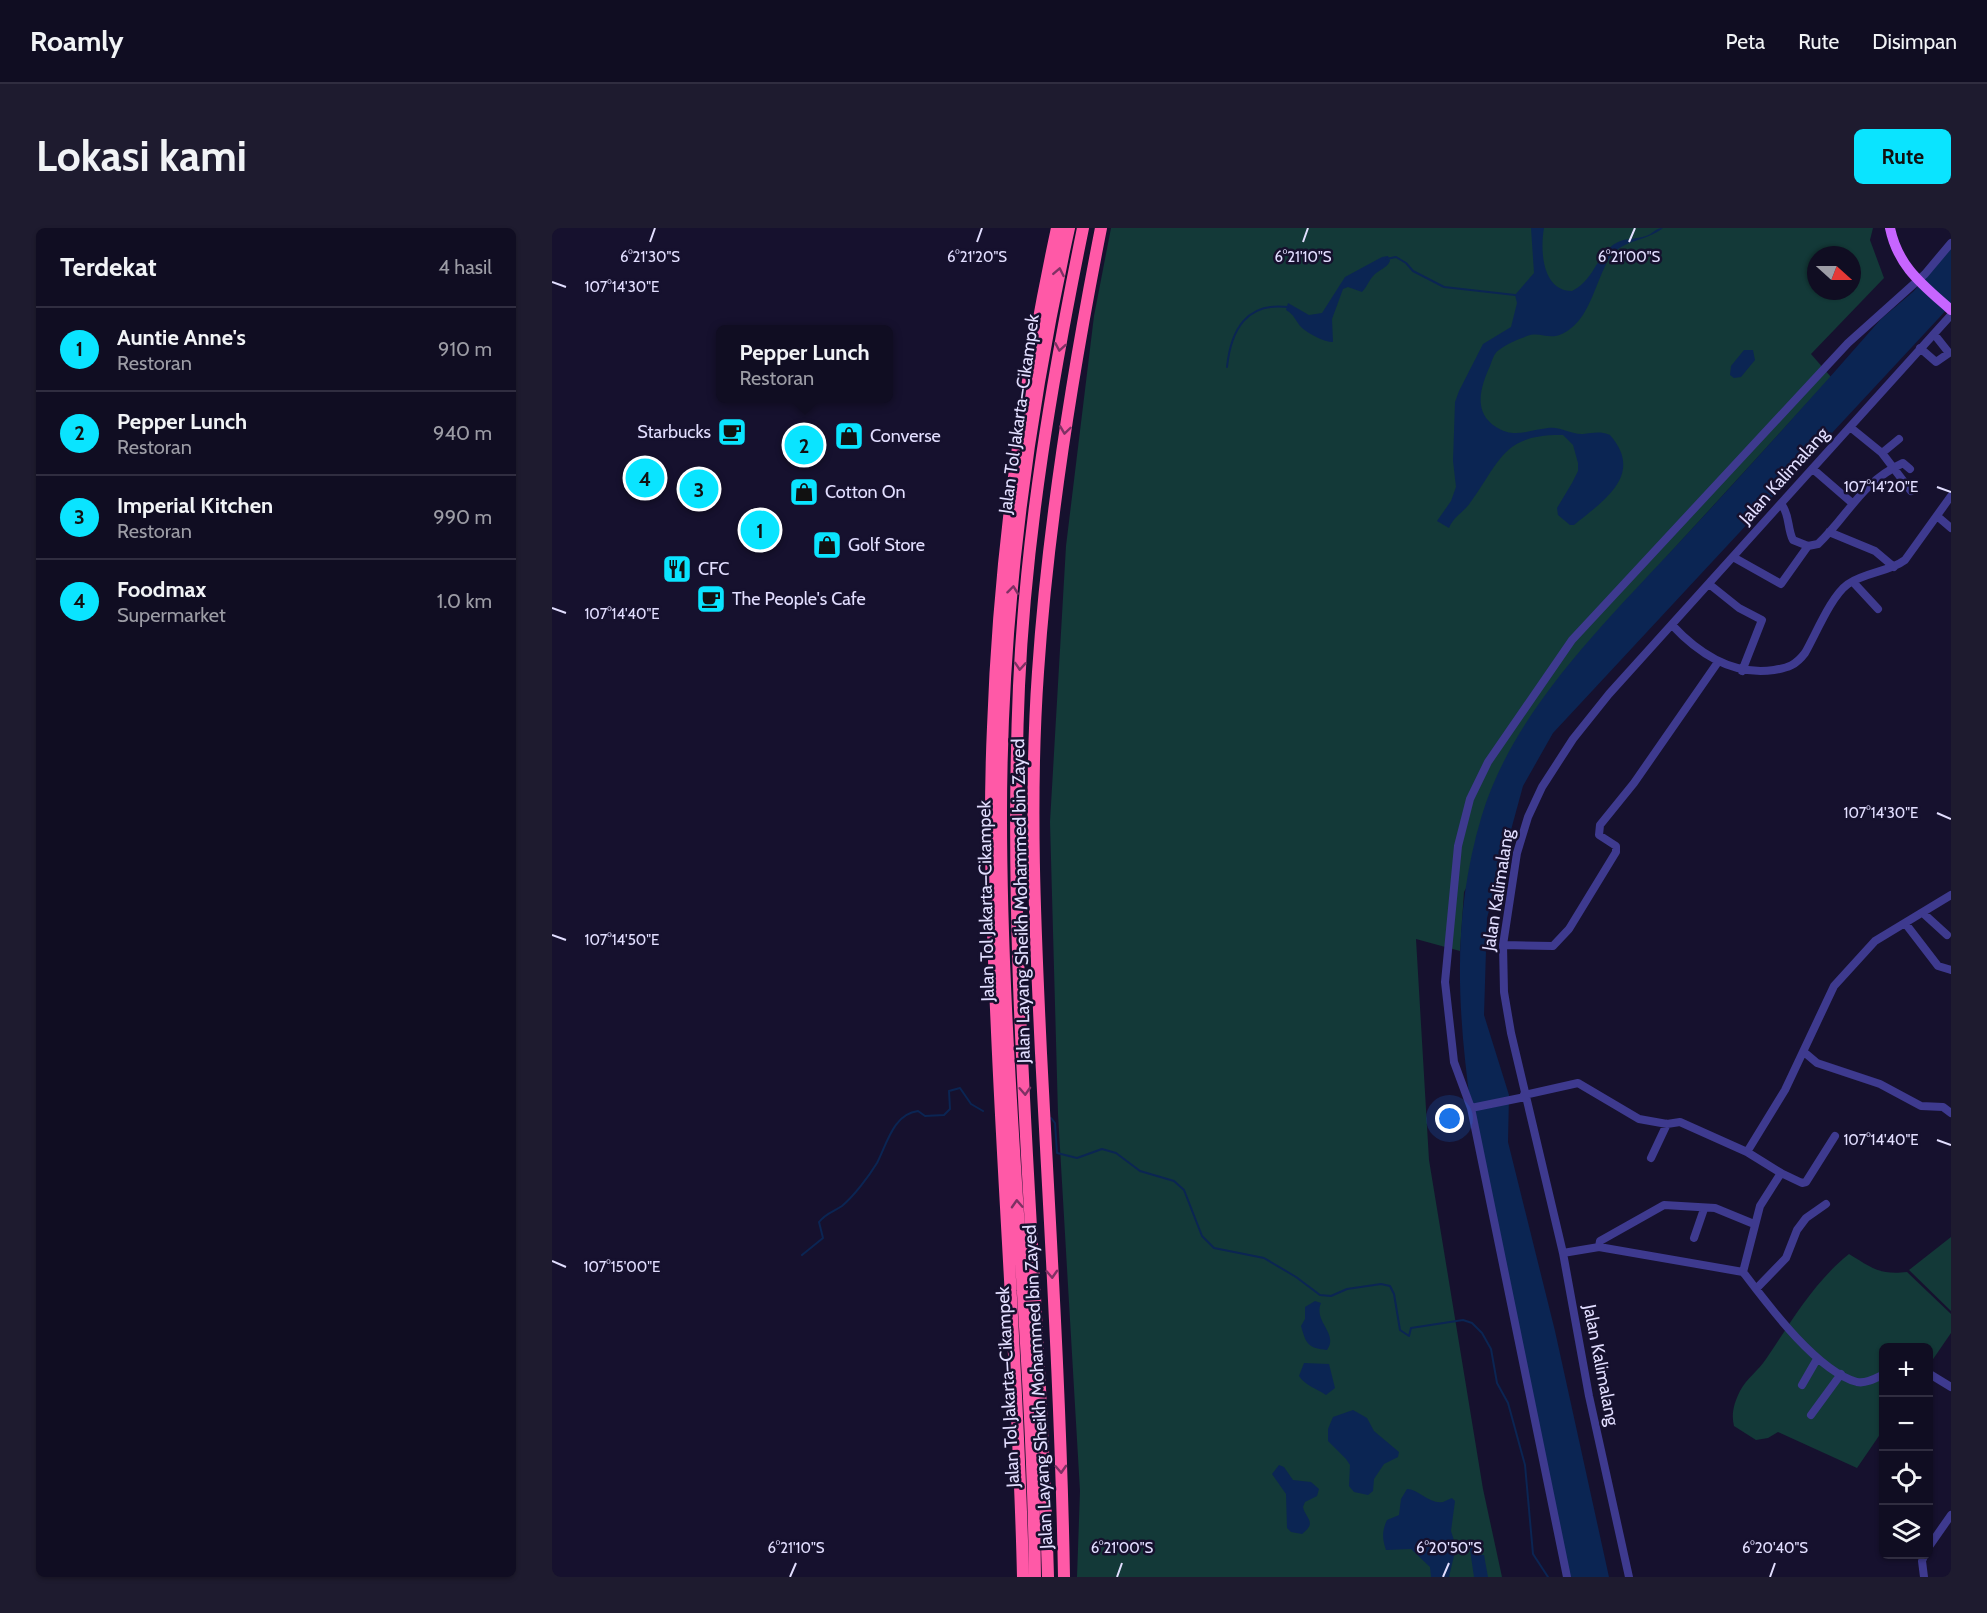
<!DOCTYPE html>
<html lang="id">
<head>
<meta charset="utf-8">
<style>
  :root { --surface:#100d22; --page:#1e1b2f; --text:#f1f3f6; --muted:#9c9ca5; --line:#302d40; --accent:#0ae4ff }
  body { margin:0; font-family:Cabin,sans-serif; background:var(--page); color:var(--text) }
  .controls { position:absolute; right:18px; bottom:18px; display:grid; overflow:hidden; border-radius:9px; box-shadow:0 2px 4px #0004 }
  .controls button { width:54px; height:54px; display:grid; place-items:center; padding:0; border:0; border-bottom:2px solid var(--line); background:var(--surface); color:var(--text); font:30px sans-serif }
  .compass { position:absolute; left:1255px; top:18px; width:54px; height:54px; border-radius:50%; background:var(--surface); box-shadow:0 2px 4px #0004; rotate:111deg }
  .you { position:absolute; left:898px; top:891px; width:21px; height:21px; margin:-15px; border:4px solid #fff; border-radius:50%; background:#1a73e8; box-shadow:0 0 0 9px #1a73e833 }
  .badge { display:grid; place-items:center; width:39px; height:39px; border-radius:50%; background:var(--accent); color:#111; font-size:20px; font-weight:700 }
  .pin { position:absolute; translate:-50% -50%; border:3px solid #fff; box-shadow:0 2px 6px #0006 }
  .popup { position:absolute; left:164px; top:97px; width:177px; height:78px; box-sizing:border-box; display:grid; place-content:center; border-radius:9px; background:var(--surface); filter:drop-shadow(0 2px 4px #0005); font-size:20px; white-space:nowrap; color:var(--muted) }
  .popup b { font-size:22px; color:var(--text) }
  .popup::after { content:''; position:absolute; left:50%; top:100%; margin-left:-12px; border:12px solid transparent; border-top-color:var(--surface) }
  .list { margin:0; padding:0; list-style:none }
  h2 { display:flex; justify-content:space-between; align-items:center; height:78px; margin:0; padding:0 24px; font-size:26px }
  h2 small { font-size:20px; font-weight:400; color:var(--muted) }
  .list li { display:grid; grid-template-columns:39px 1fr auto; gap:18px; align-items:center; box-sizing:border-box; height:84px; padding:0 24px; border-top:2px solid var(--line) }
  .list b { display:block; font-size:22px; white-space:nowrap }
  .list p { margin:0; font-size:20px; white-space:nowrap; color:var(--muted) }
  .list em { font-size:20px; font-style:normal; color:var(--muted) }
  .icon { flex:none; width:33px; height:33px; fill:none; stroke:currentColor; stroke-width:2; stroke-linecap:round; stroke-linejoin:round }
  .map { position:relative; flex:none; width:1399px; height:1349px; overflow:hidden; border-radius:9px }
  header { display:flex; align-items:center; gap:36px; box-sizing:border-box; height:84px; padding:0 30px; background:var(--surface); border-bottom:2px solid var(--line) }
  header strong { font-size:28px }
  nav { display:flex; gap:33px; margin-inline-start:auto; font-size:21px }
  .intro { display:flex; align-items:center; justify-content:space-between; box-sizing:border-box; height:144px; padding:0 36px }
  h1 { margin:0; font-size:42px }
  .button { padding:15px 27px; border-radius:9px; background:var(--accent); color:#111; font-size:21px; font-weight:700 }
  main { display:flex; gap:36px; padding:0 36px }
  aside { flex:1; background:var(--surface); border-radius:9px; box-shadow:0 2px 4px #0004 }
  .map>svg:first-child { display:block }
  .green { fill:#133938; fill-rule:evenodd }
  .water { fill:#0b2553 }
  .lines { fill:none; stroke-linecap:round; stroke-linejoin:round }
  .stream { stroke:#0b2553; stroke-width:2 }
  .minor { stroke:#3e3a8f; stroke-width:8 }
  .major { stroke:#c765ff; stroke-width:10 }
  .highway { stroke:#ff59a7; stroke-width:12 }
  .oneway { stroke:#7f3164 }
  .ticks { fill:none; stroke:#e2deff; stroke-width:2 }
  .labels { text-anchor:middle; stroke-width:5; stroke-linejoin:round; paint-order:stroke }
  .street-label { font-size:18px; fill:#e2deff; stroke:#16112e }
  .poi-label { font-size:18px; fill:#e2deff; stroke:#16112e; text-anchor:start }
  .ticks-label { font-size:15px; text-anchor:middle; fill:#e2deff; stroke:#16112e; stroke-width:5; stroke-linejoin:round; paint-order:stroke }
</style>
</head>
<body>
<header>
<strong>Roamly</strong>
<nav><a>Peta</a><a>Rute</a><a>Disimpan</a></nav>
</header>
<div class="intro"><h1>Lokasi kami</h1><a class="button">Rute</a></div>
<main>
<aside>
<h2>Terdekat<small>4 hasil</small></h2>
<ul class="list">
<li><span class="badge">1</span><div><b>Auntie Anne's</b><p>Restoran</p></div><em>910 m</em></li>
<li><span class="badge">2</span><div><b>Pepper Lunch</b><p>Restoran</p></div><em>940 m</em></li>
<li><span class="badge">3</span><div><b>Imperial Kitchen</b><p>Restoran</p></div><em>990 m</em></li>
<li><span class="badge">4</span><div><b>Foodmax</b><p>Supermarket</p></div><em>1.0 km</em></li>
</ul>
</aside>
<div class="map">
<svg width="1399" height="1349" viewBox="0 0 1399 1349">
  <rect width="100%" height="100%" fill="#16112e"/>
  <!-- green -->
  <path class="green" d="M559,0H1321L1318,12L1332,50L1259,126L1279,149L1064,384L912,664L908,723L864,711L877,932L931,1261L950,1349H525L528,1263L506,886L498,594L514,318L542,88ZM1264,27H1300V63H1264Z
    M1399,1009V1083L1357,1042Z
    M1297,1026C1320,1040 1327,1047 1355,1044L1399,1086V1105L1377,1137L1376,1120H1332L1331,1202L1305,1240L1226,1204L1216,1210L1204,1212L1182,1198C1179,1186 1182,1175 1188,1163C1194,1151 1207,1142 1214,1131C1240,1093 1261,1055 1297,1026Z"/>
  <!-- water -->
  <path class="water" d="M979,0H992C988,22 990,63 1020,63C1044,51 1044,25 1066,14C1074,10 1085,11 1094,8C1101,6 1103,0 1111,0C1094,14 1069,11 1057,31C1044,52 1039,86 1018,101C999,116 990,102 975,108C967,111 954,116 947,122C942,125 940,133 938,138C929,158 920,184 944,199C963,211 976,202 996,200C1008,198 1020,207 1031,206C1041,205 1048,203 1058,207C1093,247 1051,273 1022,297H1018L1006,287L1005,280L1020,255L1026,243V235L1021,217L1011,207C951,206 949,232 918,275C911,285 902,288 897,300L885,293L899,273L904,259L901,233L903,174L907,163L931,116L959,99L965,75L963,67L982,45Z
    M1399,17V77L1001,505L971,558L935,690L932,787L957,867L956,914L1003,1103L1057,1349H1016L919,880C905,779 900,686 930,587C963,478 1062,386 1137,304C1202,234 1266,163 1329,91L1362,63Z
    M836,28L838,33C834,41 828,41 822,47C817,52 815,59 810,64L796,59L791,61L780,91L781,114C772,114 757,106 750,100C744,94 742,86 734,82L736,75L757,87L770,85L793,49L830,29Z
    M1192,122H1201L1203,132L1189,149L1182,150L1178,147L1179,138Z
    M763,1073L769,1075C761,1094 787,1105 775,1122C756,1120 754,1116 749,1098L753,1091V1079Z
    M752,1135L777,1136L783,1160L774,1167C765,1161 753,1157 747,1148Z
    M801,1182L815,1190L822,1203L847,1224L846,1229L832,1236L822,1251L821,1263L816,1267L802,1264L797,1258L798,1237L794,1231L776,1213V1201L781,1189Z
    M727,1237L732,1239L741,1252L759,1254L767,1261L765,1268L753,1274L751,1279C753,1290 766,1294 750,1306L739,1304L735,1300L734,1266L720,1246Z
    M855,1261C866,1261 879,1277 891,1274C894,1273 897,1271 900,1270L903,1273L899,1303L904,1319L897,1349H879L878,1339L859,1321L834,1322C830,1310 830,1303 835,1292L847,1287L849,1271Z
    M926,1314L928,1327H932L936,1349H922L917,1315Z"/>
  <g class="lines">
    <!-- stream -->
    <path class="stream" d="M834,31L844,29L854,35L861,43L892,59L963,67
      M675,139C679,101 695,74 736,79
      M499,890L503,895L505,925L525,930L550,921L564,925L588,943L622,953L632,962L650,1008L662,1020L712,1030L744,1049L768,1067L779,1068L795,1061L829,1056L838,1058L842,1066L848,1102L857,1108L859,1100L911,1092L920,1095L930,1105L939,1121L945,1155L956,1175L973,1237L981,1326L996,1349
      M250,1027L271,1010L267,994C274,985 281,984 290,978C302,968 317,948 325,935C335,916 341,886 366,883L373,888L392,887L398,881L397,863L408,860L419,876L431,883"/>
    <!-- minor -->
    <path class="minor" d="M1368,120L1384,134L1397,125L1382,106
      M1298,199L1330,225L1359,263
      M1330,225L1347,211
      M1262,242L1299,274
      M1230,277C1238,288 1235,300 1241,312L1256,318L1266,316C1297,287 1308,255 1351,235L1358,241
      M1385,288L1399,300
      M1277,304L1323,323L1342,339
      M1181,329L1229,356L1256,318
      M1301,354L1326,381
      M1157,356L1187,380L1210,392L1190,443
      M1120,397C1147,426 1181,448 1222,442C1236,440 1244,437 1253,425C1264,406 1279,368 1296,356C1314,344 1337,344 1353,332L1399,268
      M1372,686L1395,707
      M1353,695L1386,738L1399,742
      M951,717L1001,718L1017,701L1064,624V618L1047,607L1048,597L1082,555L1166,434
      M1252,824L1265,835L1328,856L1369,878L1391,879L1399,885
      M972,867L1026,855L1087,891L1115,896L1128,894L1195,924L1229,945L1208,978L1191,1044C1216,1077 1265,1143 1305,1154C1314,1156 1324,1150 1332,1146
      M919,880L973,869
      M1195,924L1233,862L1282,758L1323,713L1399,667
      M1099,930L1115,896
      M1229,945L1250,955L1254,954L1283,908
      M1142,1010L1152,981
      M1047,1019L1048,1013L1112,977L1163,980L1202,996
      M1011,1025L1047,1019L1191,1044
      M1204,1061L1234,1030L1245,1002L1254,990L1274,976
      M1376,1145L1399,1159
      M1250,1157L1265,1131
      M1259,1187L1289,1146
      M1376,1320L1399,1287
      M1015,1349L919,880L902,834L893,754L906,618L918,571L936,534L1020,412L1296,115L1373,46L1399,15
      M1077,1349L1037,1168L1011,1025L959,805L952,764L951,717L965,625L976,589L990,559L1021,511L1057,466L1399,87
      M1372,1349L1370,1333L1373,1326"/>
    <!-- major -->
    <path class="major" d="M1338,0C1346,39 1371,57 1399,82"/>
    <!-- highway -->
    <path class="highway" d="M471,1349C467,1174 454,1000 446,826C441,717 436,608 441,499C447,332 470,163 505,0
      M483,1349C480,1095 449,842 449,587C449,392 475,191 517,0
      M496,1349C488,1052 454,755 467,458C474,304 500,151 531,0
      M512,1349C509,1174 498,1000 489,825C483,699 477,571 486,444C496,295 520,147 549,0"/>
  </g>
  <!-- one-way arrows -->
  <defs><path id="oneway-chevron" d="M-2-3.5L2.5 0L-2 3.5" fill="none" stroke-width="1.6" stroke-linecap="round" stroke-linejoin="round" transform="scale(1.5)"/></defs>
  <g class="oneway">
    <use href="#oneway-chevron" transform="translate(507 44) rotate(-79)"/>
    <use href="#oneway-chevron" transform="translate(508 119) rotate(100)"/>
    <use href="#oneway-chevron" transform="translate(513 202) rotate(98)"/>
    <use href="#oneway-chevron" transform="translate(461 362) rotate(-83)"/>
    <use href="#oneway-chevron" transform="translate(468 438) rotate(94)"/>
    <use href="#oneway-chevron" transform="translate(473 863) rotate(87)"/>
    <use href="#oneway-chevron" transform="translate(465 976) rotate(-93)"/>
    <use href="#oneway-chevron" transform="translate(500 1046) rotate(87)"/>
    <use href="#oneway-chevron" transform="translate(509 1241) rotate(87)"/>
  </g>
  <!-- ticks -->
  <path class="ticks" d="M98,14L103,0M425,14L430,0M751,14L756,0M1077,14L1083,0M0,54L14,59M1385,259L1399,264M0,380L14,385M1385,585L1399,591M0,707L14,712M1385,912L1399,917M0,1033L14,1039M238,1349L244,1335M565,1349L570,1335M891,1349L897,1335M1218,1349L1223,1335"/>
  <!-- icons -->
  <defs>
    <g id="cafe-square" transform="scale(1.5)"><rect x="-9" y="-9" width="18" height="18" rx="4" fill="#0ae4ff" stroke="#16112e"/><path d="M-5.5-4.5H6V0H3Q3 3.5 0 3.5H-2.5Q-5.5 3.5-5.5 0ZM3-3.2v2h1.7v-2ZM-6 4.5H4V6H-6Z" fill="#111"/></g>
    <g id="shop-square" transform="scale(1.5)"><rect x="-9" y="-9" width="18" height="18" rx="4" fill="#0ae4ff" stroke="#16112e"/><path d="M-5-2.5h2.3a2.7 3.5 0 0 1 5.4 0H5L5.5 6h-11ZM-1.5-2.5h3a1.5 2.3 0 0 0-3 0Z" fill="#111"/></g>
    <g id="restaurant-square" transform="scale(1.5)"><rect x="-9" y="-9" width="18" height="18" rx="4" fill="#0ae4ff" stroke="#16112e"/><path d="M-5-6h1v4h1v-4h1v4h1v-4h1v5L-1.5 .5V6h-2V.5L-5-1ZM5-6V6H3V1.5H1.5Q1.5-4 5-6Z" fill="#111"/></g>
  </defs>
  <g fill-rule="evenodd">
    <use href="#cafe-square" x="180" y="204"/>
    <use href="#shop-square" x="297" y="208"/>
    <use href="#shop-square" x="252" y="264"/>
    <use href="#shop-square" x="275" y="317"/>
    <use href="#restaurant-square" x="125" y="341"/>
    <use href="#cafe-square" x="159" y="371"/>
  </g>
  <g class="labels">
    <!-- street labels -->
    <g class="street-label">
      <text transform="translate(467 186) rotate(-82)" y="6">Jalan Tol Jakarta–Cikampek</text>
      <text transform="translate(1232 248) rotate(-48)" y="6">Jalan Kalimalang</text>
      <text transform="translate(946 662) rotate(-81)" y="6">Jalan Kalimalang</text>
      <text transform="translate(434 673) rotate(-91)" y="6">Jalan Tol Jakarta–Cikampek</text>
      <text transform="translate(469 673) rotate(-91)" y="6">Jalan Layang Sheikh Mohammed bin Zayed</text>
      <text transform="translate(1049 1137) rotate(79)" y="6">Jalan Kalimalang</text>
      <text transform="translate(456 1159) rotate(-93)" y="6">Jalan Tol Jakarta–Cikampek</text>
      <text transform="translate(486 1159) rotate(-93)" y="6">Jalan Layang Sheikh Mohammed bin Zayed</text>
    </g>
    <!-- poi labels -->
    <g class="poi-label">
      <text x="159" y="210" text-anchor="end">Starbucks</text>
      <text x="318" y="214">Converse</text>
      <text x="273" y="270">Cotton On</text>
      <text x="296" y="323">Golf Store</text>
      <text x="146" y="347">CFC</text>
      <text x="180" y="377">The People's Cafe</text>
    </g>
  </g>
  <g class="ticks-label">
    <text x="98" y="34">6°21'30"S</text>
    <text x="425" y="34">6°21'20"S</text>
    <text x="751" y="34">6°21'10"S</text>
    <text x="1077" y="34">6°21'00"S</text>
    <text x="70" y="64">107°14'30"E</text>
    <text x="1329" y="264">107°14'20"E</text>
    <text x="70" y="391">107°14'40"E</text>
    <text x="1329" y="590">107°14'30"E</text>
    <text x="70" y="717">107°14'50"E</text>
    <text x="1329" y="917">107°14'40"E</text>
    <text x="70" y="1044">107°15'00"E</text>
    <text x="244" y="1325">6°21'10"S</text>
    <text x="570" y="1325">6°21'00"S</text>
    <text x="897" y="1325">6°20'50"S</text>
    <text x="1223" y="1325">6°20'40"S</text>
  </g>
</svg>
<div class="controls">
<button>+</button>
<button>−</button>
<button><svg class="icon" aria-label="locate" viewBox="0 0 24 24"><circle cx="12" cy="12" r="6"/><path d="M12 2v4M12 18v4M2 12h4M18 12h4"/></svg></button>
<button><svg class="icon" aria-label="layers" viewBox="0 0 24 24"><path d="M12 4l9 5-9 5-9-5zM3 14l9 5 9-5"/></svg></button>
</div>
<svg class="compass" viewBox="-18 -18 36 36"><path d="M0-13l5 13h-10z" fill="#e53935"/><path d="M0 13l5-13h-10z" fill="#9c9ca5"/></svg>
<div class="you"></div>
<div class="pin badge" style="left:208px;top:302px">1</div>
<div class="pin badge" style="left:252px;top:217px">2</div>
<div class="popup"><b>Pepper Lunch</b>Restoran</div>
<div class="pin badge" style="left:147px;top:261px">3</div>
<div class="pin badge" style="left:93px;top:250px">4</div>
</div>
</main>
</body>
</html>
